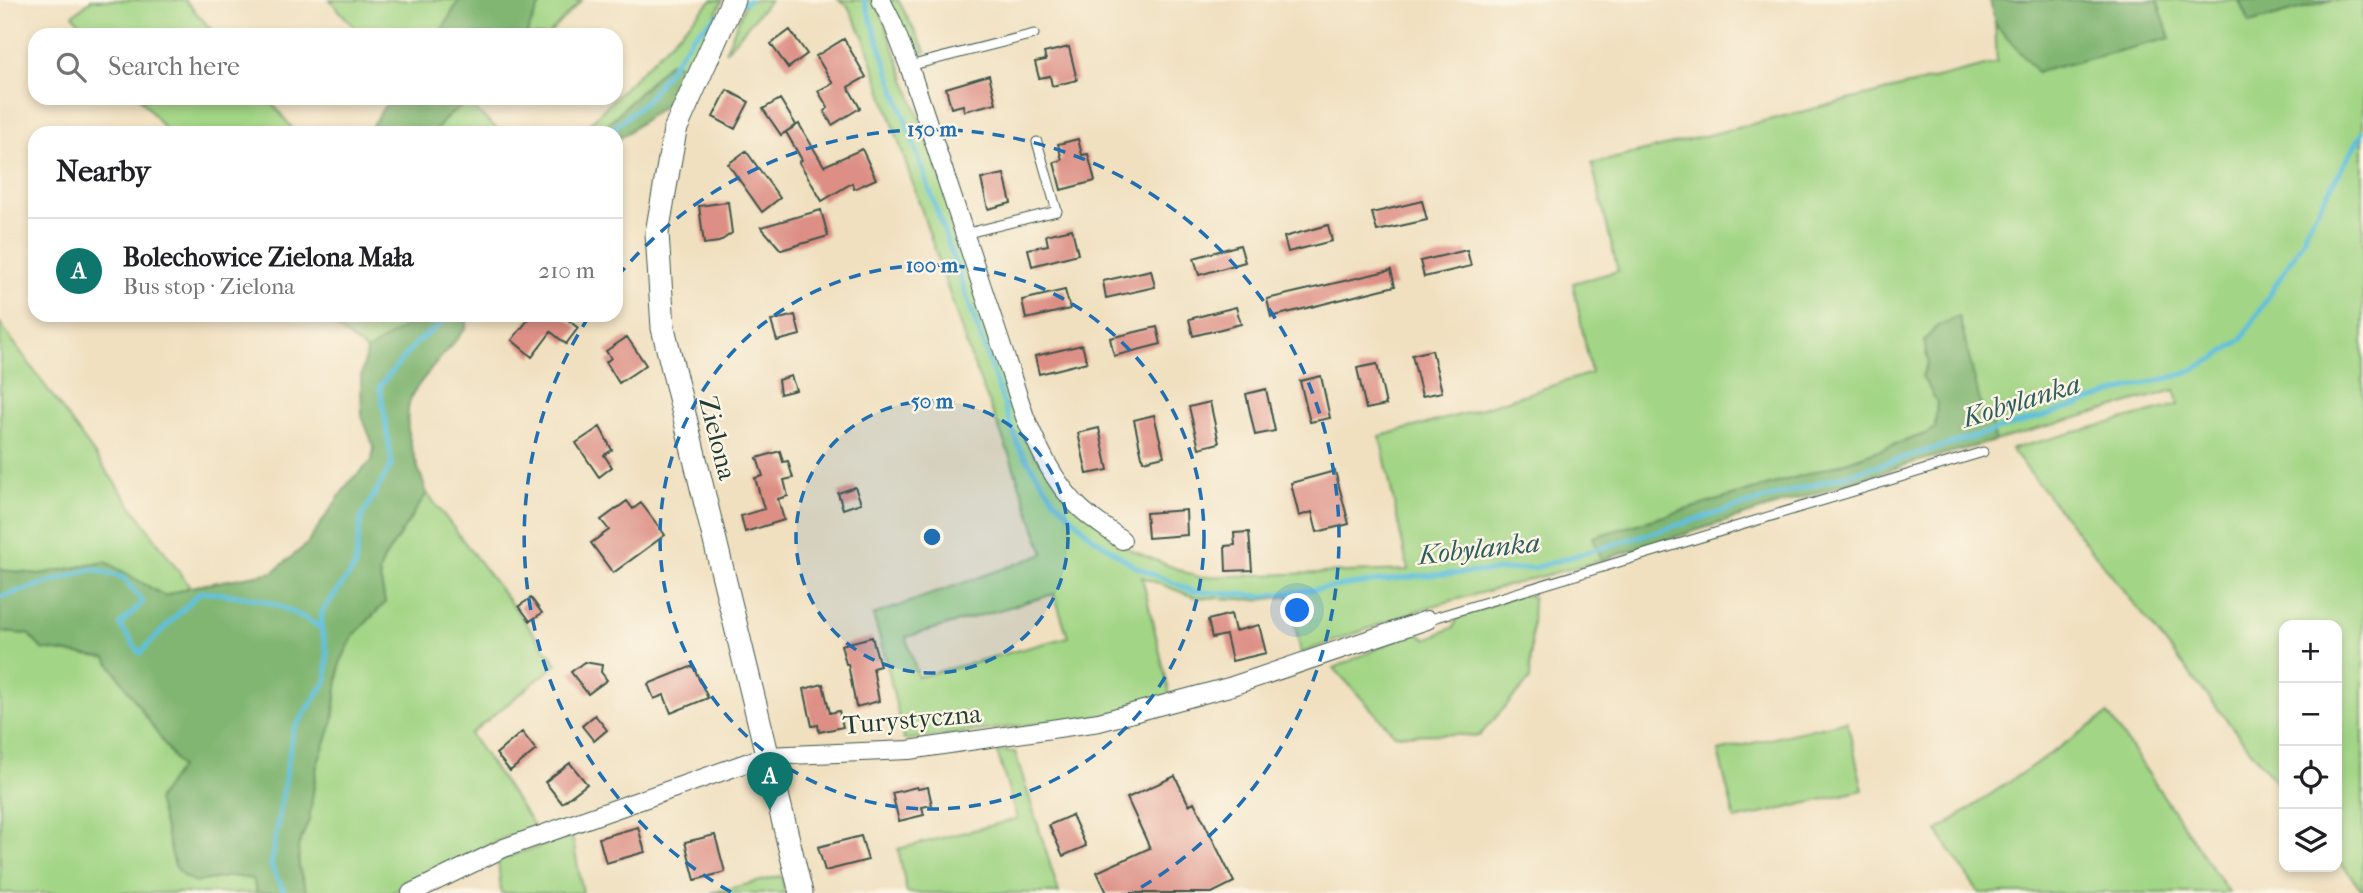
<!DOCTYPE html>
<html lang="en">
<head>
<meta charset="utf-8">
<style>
  :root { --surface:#fff; --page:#f2f2f2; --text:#202124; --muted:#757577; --line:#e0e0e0; --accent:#0f766e }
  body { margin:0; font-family:"IM FELL French Canon",serif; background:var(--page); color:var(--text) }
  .controls { position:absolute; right:21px; bottom:21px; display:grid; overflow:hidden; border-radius:14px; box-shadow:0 4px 10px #0003 }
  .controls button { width:63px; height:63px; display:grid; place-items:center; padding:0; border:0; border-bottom:2px solid var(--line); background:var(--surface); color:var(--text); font:35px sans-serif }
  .you { position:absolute; left:1298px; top:611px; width:24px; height:24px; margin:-18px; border:5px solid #fff; border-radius:50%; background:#1a73e8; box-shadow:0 0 0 10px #1a73e833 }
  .badge { display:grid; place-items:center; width:46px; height:46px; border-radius:50%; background:var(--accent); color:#fff; font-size:23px; font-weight:700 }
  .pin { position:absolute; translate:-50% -58px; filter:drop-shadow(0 2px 4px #0008) }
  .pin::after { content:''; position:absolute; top:37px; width:24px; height:21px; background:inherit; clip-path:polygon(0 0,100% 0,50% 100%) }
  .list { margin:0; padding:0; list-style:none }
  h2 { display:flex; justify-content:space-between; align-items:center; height:91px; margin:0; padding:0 28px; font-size:30px }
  h2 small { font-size:23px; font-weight:400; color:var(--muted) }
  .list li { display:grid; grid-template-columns:46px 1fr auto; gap:21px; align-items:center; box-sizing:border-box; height:105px; padding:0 28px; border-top:2px solid var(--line) }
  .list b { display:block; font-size:26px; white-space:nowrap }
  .list p { margin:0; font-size:23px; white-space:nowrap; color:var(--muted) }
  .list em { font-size:23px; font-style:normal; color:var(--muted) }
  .icon { flex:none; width:38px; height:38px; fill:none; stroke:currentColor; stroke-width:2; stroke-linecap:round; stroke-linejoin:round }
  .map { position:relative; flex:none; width:2363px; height:893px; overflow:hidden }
  .search { position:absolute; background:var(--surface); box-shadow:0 4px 10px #0003; left:28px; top:28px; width:595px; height:77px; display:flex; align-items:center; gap:18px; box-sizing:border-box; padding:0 24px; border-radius:21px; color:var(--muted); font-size:26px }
  .panel { position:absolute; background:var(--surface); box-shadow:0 4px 10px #0003; left:28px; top:126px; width:595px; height:196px; border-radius:21px }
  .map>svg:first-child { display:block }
  .green { fill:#a2d585; stroke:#60895c; stroke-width:2; fill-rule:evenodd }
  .forest { fill:#81b672; stroke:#507a53; stroke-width:2 }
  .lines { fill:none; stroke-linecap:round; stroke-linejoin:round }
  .stream { stroke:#5ec0dc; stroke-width:5 }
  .building { fill:#dd8f85 }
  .service-casing { stroke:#3e5549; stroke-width:11 }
  .minor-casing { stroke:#3e5549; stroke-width:20 }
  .tertiary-casing { stroke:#3e5549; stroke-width:25 }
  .service { stroke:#fff; stroke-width:9 }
  .minor { stroke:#fff; stroke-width:18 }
  .tertiary { stroke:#fff; stroke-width:23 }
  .ring { fill:none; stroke:#1f6fb2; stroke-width:3.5; stroke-dasharray:12 9 }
  .labels { text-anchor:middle; stroke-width:5; stroke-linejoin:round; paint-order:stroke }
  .street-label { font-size:26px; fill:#1f3d34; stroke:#fcf5e5 }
  .water-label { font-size:28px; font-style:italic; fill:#2f5e5e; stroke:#fcf5e5 }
  .centre { fill:#1f6fb2; stroke:#fcf5e5; stroke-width:3.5 }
  .ring-label { font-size:21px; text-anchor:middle; font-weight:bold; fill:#1f6fb2; stroke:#fcf5e5; stroke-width:5; stroke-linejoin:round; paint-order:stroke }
</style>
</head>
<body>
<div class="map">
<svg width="2363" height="893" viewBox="0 0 2363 893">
  <rect width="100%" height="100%" fill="#fcf5e5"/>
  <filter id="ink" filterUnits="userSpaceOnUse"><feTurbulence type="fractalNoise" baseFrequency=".0143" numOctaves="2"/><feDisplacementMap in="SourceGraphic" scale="14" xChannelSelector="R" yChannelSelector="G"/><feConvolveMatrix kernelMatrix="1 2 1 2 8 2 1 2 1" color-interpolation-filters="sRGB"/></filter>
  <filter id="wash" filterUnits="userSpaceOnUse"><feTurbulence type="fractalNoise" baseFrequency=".00686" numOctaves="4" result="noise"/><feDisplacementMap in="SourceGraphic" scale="28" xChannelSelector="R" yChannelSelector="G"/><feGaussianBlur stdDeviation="1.57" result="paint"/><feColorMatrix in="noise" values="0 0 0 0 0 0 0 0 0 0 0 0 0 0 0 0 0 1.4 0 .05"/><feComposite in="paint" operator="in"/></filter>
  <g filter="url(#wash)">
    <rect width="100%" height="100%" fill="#f0e0c0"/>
    <!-- green -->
    <path class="green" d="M91,0H185L216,35H89L73,15Z
      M330,0H459L439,35H361Z
      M542,0H582L548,35H526Z
      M712,0H723L687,69L670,62L599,133H580Z
      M747,0H770L725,52Z
      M839,0H876L938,169L1034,454L1113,539L1133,551L1197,577L1408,570L1380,436L1467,413L1591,373L1573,283L1618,271L1592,164L1997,63L1995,24L2038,72L2170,38L2157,0H2239L2249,23L2332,0H2363V891L2337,858V625H2284V792L2011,449L2178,405L2175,390L1995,441L1992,421L1985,422L1924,340L1928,362L1922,376L1937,402L1935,428L1925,434L1834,466L1594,537L1602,560L1425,608L1301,653L1289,596L1260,600L1194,597L1142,577L1171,699L1102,716L904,740L885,656L873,615L1044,554L1009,454L970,355L864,38L848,6ZM1054,594L1068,637L918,677L906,637Z
      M887,0H898L926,52L914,57Z
      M140,98H268L296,133H168Z
      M472,98H486L475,110L502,133H434L445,119Z
      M320,315H395L408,325L367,351Z
      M0,323L190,587L165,596L106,562L39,574L0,570Z
      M427,493L557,664L470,734L535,827L499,840L391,893H307L299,868L298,846L309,820L317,765L333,721L340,663L354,635L385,603L379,572L384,559Z
      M1521,594L1533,597L1530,679L1479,736L1443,734L1395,735L1334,668L1414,632L1427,639L1454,627L1456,618Z
      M0,632L28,634L43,649L106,657L181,767L196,882L232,876L253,879L257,893H0Z
      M2108,714L2229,893H1979L1937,831Z
      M1847,721L1863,790L1735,820L1718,751Z
      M997,751L1015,752L1059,893H907L898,849L1017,819Z
      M572,836L583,893H501L498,860Z
      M781,876L785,893H711Z"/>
    <!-- forest -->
    <path class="forest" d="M459,0H542L526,35H439Z
      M1990,0H2157L2170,38L2037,72L1995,24Z
      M2239,0H2332L2249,23Z
      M670,62L687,69L671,100L616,141V133H599Z
      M390,98H472L445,119L434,133H367Z
      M422,315H468L466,328C455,342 416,384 411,397C400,429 417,463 427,493L384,559L379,572L385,603L354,635L340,663L333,721L317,765L309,820L298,846L299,868L307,893H257L253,879L232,876L196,882L184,877L175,866L157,800L180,767L106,658L42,649L28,634L0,632V570L39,574L106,562L165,596L190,587L273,572L306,545L350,481L372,461L374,447L362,416L361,377L367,351Z
      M1959,316L1985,422L1992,421L1995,441L1912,463L1602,560L1593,537L1834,466L1925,434L1935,428L1937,402L1922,376L1928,362L1924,340L1939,325Z"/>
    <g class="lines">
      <!-- stream -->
      <path class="stream" d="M864,0L1019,448L1054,499L1091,536L1136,567L1193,591L1263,596L1419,576L1534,568L2047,415L2132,387L2184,374L2216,358L2242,339L2304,239L2305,231L2363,132
        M739,5L749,0
        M608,133L647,100L693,36L717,16
        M0,597L93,569L124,578L143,602L120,625L140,653L200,592C251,596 276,599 321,628
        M285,893L271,866L293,731L327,680V651L321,628L322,612L355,567L361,518L392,464L380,386L416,343L452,315"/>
    </g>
    <g id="blocks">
      <!-- building -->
      <path class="building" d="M790,30L807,54L788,68L771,44Z
        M844,39L866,77L848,87L860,108L832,125L824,111L828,108L818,91L833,83L816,56Z
        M1069,47L1077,80L1052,86L1050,76L1039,78L1035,62L1046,60L1044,53Z
        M989,75L996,103L964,111L963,105L951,108L946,88Z
        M727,90L749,102L735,129L713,117Z
        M780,99L796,125L781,135L763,109Z
        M799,124L824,166L862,149L876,179L854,189L852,183L822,201L799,162L802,160L786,132Z
        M1078,139L1082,155L1088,154L1095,181L1061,190L1054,162L1062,160L1058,144Z
        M746,151L780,198L762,212L728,164Z
        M1004,174L1011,203L988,209L981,179Z
        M1422,201L1427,220L1377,231L1372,213Z
        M728,202L732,233L719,242L704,244L699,206Z
        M821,210L828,236L781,250L761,227Z
        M1328,225L1332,241L1288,252L1284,237Z
        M1072,229L1078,254L1032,266L1028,249L1048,245L1046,235Z
        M1240,245L1245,262L1199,275L1194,258Z
        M1467,250L1471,266L1424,277L1420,261Z
        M1151,270L1155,287L1106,298L1103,281Z
        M1391,270L1395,286L1271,317L1267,299Z
        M1065,290L1070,309L1026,319L1022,300Z
        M1236,307L1241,324L1193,336L1189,319Z
        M532,315H562L578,328L566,344L551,332L532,357L512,340Z
        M795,315L800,335L777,341L771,321Z
        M1157,327L1161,344L1114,356L1110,338Z
        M627,337L646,365L619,383L606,362L611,358L606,351Z
        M1082,345L1087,362L1039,374L1035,356Z
        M1432,350L1442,392L1422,396L1412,355Z
        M1377,364L1386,405L1366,409L1357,368Z
        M791,376L796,390L780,394L778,380Z
        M1321,376L1330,418L1310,422L1300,381Z
        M1266,389L1275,431L1255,435L1246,394Z
        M1210,402L1219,443L1199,448L1189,407Z
        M1154,415L1164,456L1143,461L1134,420Z
        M600,427L612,450L604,455L612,467L599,477L576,443Z
        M1099,428L1108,470L1087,474L1078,433Z
        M780,451L783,462L788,461L793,478L784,480L788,496L778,499L784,520L745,532L741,516L764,509L755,478L763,476L757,458Z
        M1335,471L1349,524L1317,532L1312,512L1299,516L1291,483Z
        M855,487L861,503L843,509L838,493Z
        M627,501L633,509L641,503L665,535L613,573L591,543L609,530L601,520Z
        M1186,510L1187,535L1148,538L1146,513Z
        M1249,532L1252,570L1226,571L1225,546L1235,545L1234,533Z
        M531,598L542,613L530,621L519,606Z
        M1231,614L1235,631L1259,625L1266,653L1232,661L1226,635L1212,638L1208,620Z
        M872,637L880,666L873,668L879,701L856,707L848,664H846L841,645Z
        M584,662L602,665L601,672L607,680L588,694L571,672Z
        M693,666L708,698L671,713L664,695L654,699L648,684Z
        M823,684L830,713L839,711L843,727L819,732L818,725L812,726L804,689Z
        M595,715L607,730L594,741L582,726Z
        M522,732L536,750L510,771L496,754Z
        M570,763L587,784L562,803L545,782Z
        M1175,776L1189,805L1194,802L1234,882L1212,893H1107L1097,872L1150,848L1127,798Z
        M917,787L918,789L928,787L932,805L922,807L924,815L899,821L892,793Z
        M1072,815L1086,846L1063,856L1049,825Z
        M638,827L645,852L606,863L599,838Z
        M715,835L725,872L695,880L685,842Z
        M861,836L868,860L825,871L818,847Z"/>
    </g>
  </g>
  <g filter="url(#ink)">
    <use href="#blocks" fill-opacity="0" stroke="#3e5549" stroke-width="2"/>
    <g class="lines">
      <!-- service casing -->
      <g class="service-casing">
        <path id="service" d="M909,66L1034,34
          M964,234L1057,211L1037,142
          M1427,620L1983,452"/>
      </g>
      <!-- minor casing -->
      <g class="minor-casing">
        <path id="minor" d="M881,0L893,24L909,66L1025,417C1039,449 1053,481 1078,506C1091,519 1108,529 1122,540
          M411,893L504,848L766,756L909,750L1099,722L1229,687L1427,620"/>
      </g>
      <!-- tertiary casing -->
      <g class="tertiary-casing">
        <path id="tertiary" d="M733,0L675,130L657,233L663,328L801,893"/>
      </g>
      <!-- service -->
      <use href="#service" class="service"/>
      <!-- minor -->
      <use href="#minor" class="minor"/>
      <!-- tertiary -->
      <use href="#tertiary" class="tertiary"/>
    </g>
  </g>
  <!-- distance rings -->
  <circle cx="932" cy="537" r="136" fill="#1f6fb2" fill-opacity=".12"/>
  <g class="ring">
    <circle cx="932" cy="537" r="136"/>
    <circle cx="932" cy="537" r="272"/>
    <path d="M731 892A408 408 0 0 1 588 318M617 277A408 408 0 1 1 1133 892"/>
  </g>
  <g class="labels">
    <!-- street labels -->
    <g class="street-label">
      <text transform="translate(718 438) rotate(76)" y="9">Zielona</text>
      <text transform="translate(912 719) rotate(-5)" y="9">Turystyczna</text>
    </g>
    <!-- water labels -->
    <g class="water-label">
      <text transform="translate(2021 400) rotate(-17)" y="10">Kobylanka</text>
      <text transform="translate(1479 548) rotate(-6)" y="10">Kobylanka</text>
    </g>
  </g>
  <circle cx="932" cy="537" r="10" class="centre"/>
  <g class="ring-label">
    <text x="932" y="136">150 m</text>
    <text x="932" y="272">100 m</text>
    <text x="932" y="408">50 m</text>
  </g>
</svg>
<div class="controls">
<button>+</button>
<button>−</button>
<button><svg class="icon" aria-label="locate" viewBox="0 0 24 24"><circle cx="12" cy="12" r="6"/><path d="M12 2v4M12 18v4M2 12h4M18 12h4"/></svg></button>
<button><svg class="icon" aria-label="layers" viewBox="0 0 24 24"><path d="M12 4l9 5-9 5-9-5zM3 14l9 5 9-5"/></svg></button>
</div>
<div class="you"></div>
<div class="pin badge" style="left:770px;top:810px">A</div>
<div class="search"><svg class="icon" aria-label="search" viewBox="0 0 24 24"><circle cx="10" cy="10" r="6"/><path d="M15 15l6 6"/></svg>Search here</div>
<section class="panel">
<h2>Nearby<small></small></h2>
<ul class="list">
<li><span class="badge">A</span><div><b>Bolechowice Zielona Mała</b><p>Bus stop · Zielona</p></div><em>210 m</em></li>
</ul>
</section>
</div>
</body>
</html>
